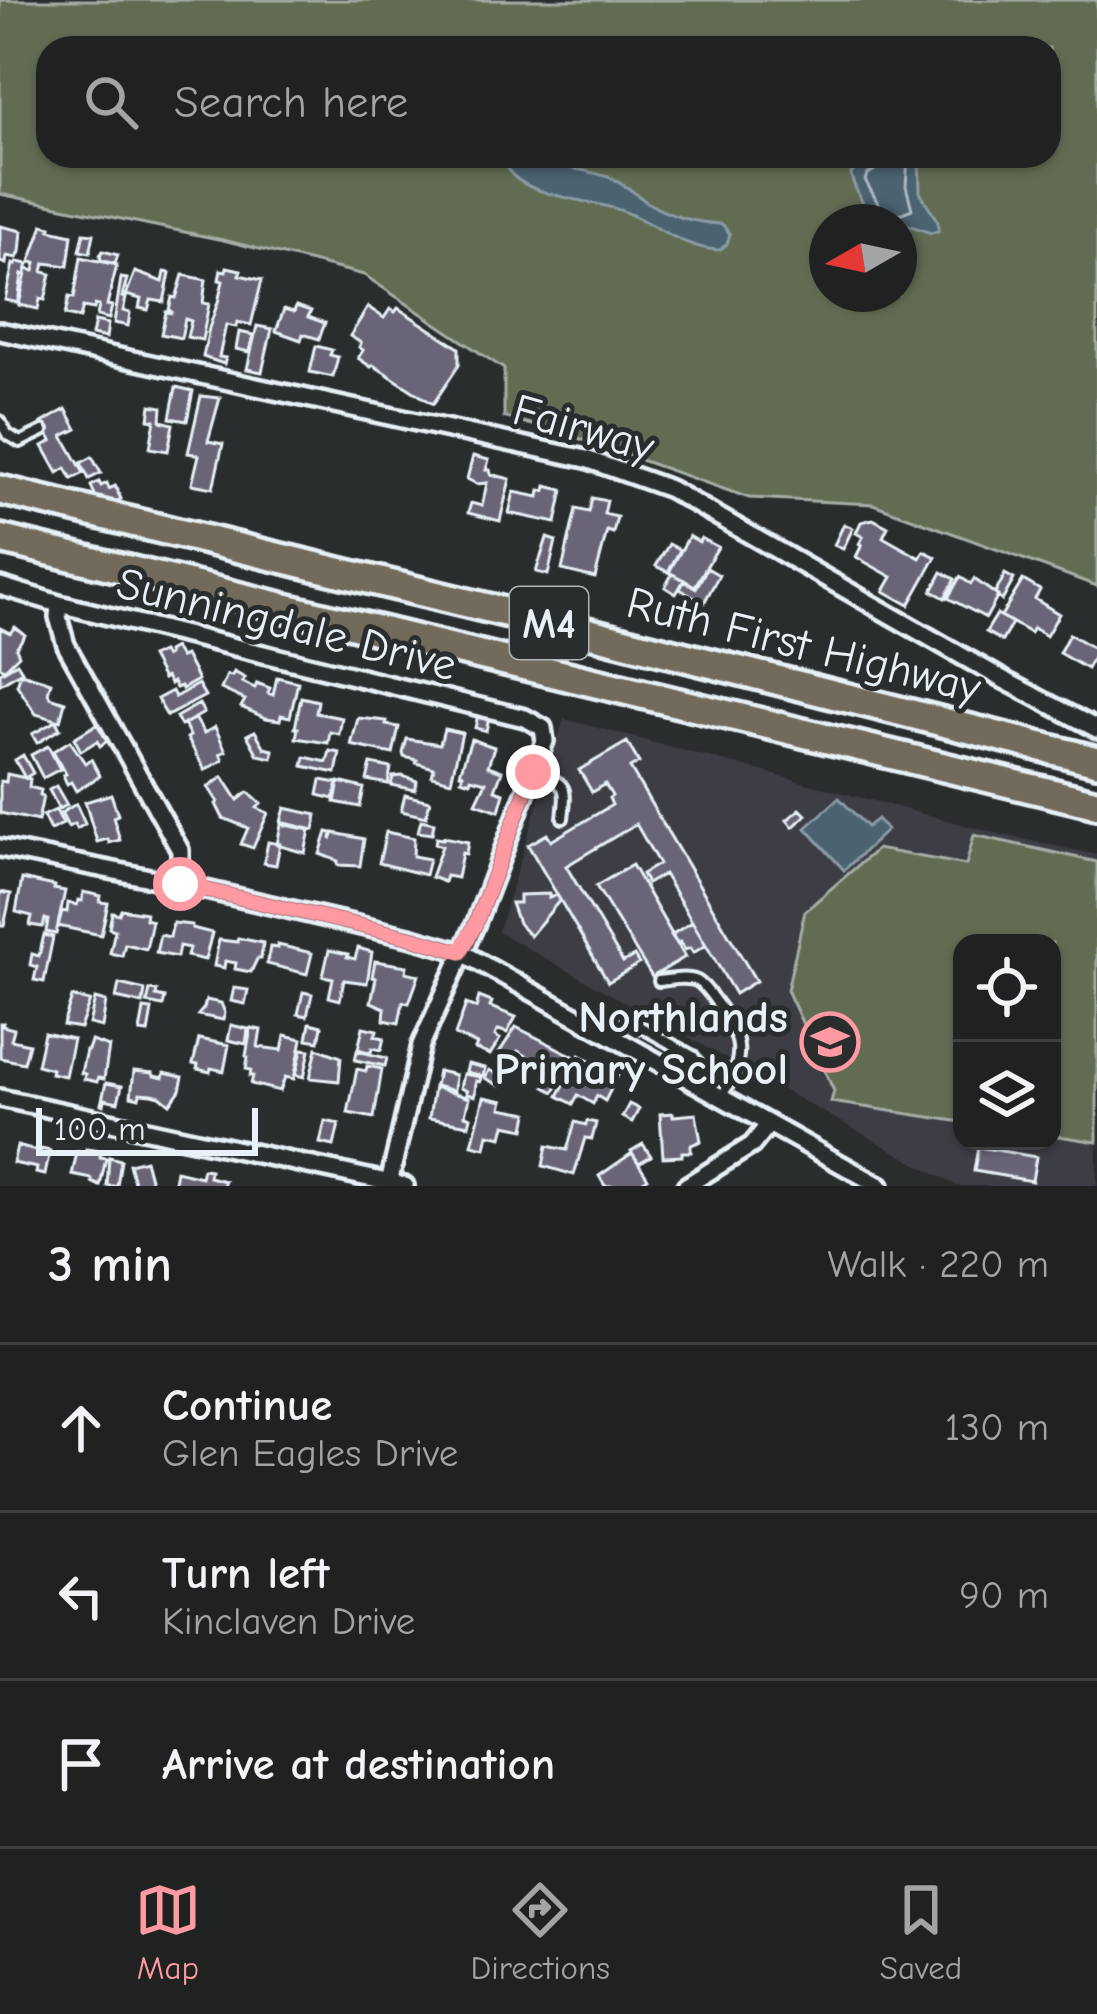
<!DOCTYPE html>
<html lang="en">
<head>
<meta charset="utf-8">
<style>
  :root { --surface:#202222; --page:#2d2f2f; --text:#f1f3f6; --muted:#a2a4a5; --line:#3d3f40; --accent:#ff9aa2 }
  body { margin:0; font-family:"Comic Neue",sans-serif; background:var(--page); color:var(--text) }
  .controls { position:absolute; right:36px; bottom:36px; display:grid; overflow:hidden; border-radius:24px; box-shadow:0 3px 9px #0004 }
  .controls button { width:108px; height:108px; display:grid; place-items:center; padding:0; border:0; border-bottom:3px solid var(--line); background:var(--surface); color:var(--text); font:60px sans-serif }
  .compass { position:absolute; left:809px; top:204px; width:108px; height:108px; border-radius:50%; background:var(--surface); box-shadow:0 3px 9px #0004; rotate:261deg }
  .scale { position:absolute; left:36px; bottom:30px; width:222px; box-sizing:border-box; padding-left:12px; border:6px solid #e8f1f8; border-top:0; font-size:33px; line-height:42px; white-space:nowrap; color:#e8f1f8; -webkit-text-stroke:9px #2a2d2e; paint-order:stroke }
  .stop { position:absolute; width:36px; height:36px; margin:-27px; border:9px solid #ff9aa2; border-radius:50%; background:#fff }
  .stop.end { background:#ff9aa2; border-color:#fff; box-shadow:0 3px 12px #0008 }
  .list { margin:0; padding:0; list-style:none }
  h2 { display:flex; justify-content:space-between; align-items:center; height:156px; margin:0; padding:0 48px; font-size:51px }
  h2 small { font-size:39px; font-weight:400; color:var(--muted) }
  .list li { display:grid; grid-template-columns:78px 1fr auto; gap:36px; align-items:center; box-sizing:border-box; height:168px; padding:0 48px; border-top:3px solid var(--line) }
  .list b { display:block; font-size:45px; white-space:nowrap }
  .list p { margin:0; font-size:39px; white-space:nowrap; color:var(--muted) }
  .list em { font-size:39px; font-style:normal; color:var(--muted) }
  .icon { flex:none; width:66px; height:66px; fill:none; stroke:currentColor; stroke-width:2; stroke-linecap:round; stroke-linejoin:round }
  .map { position:relative; flex:none; width:1097px; height:1186px; overflow:hidden }
  .search { position:absolute; background:var(--surface); box-shadow:0 3px 9px #0004; left:36px; right:36px; top:36px; height:132px; display:flex; align-items:center; gap:30px; box-sizing:border-box; padding:0 42px; border-radius:36px; color:var(--muted); font-size:45px }
  .sheet { height:660px; background:var(--surface) }
  nav { display:flex; justify-content:space-around; align-items:center; box-sizing:border-box; height:168px; border-top:3px solid var(--line); background:var(--surface); font-size:33px; color:var(--muted) }
  nav a { display:grid; justify-items:center; gap:6px }
  nav .on { color:var(--accent) }
  .map>svg:first-child { display:block }
  .built { fill:#3d3e44; fill-rule:evenodd }
  .green { fill:#626c53; stroke:#a5aea6; stroke-width:3; fill-rule:evenodd }
  .water { fill:#4c626f; stroke:#8a9ba6; stroke-width:3 }
  .lines { fill:none; stroke-linecap:round; stroke-linejoin:round }
  .shore { stroke:#aab8c1; stroke-width:3 }
  .building { fill:#6a6576; stroke:#e8f1f8; stroke-width:3 }
  .service-casing { stroke:#e8f1f8; stroke-width:16 }
  .minor-casing { stroke:#e8f1f8; stroke-width:24 }
  .motorway-casing { stroke:#e8f1f8; stroke-width:36 }
  .service { stroke:#2a2d2e; stroke-width:8 }
  .minor { stroke:#2a2d2e; stroke-width:15 }
  .motorway { stroke:#726b5a; stroke-width:27 }
  .route { stroke:#ff9aa2; stroke-width:15 }
  .labels { text-anchor:middle; stroke-width:10; stroke-linejoin:round; paint-order:stroke }
  .shield { fill:#2a2d2e; stroke:#afb6bb; stroke-width:3 }
  .shield-label { font-size:42px; font-weight:bold; fill:#e8f1f8 }
  .street-label { font-size:45px; fill:#e8f1f8; stroke:#2a2d2e }
  .poi-label { font-size:45px; font-weight:bold; fill:#e8f1f8; stroke:#2a2d2e; text-anchor:end }
</style>
</head>
<body>
<div class="map">
<svg width="1097" height="1186" viewBox="0 0 1097 1186">
  <rect width="100%" height="100%" fill="#2a2d2e"/>
  <filter id="ink" filterUnits="userSpaceOnUse"><feTurbulence type="fractalNoise" baseFrequency=".00833" numOctaves="2"/><feDisplacementMap in="SourceGraphic" scale="24" xChannelSelector="R" yChannelSelector="G"/><feConvolveMatrix kernelMatrix="1 2 1 2 8 2 1 2 1" color-interpolation-filters="sRGB"/></filter>
  <g filter="url(#ink)">
    <!-- built -->
    <path class="built" d="M564,719L999,834L1097,855V1186H957L498,932ZM962,943H1052V1141H962Z"/>
    <!-- green -->
    <path class="green" d="M0,0H1097V586L873,504L749,498L575,437L504,417V369L364,275L223,240L0,194ZM48,48H1049V156H48ZM827,222H899V294H827Z
      M974,835L1097,862V1142L1052,1135V943H962V1122L831,1102L834,1091L787,990L805,911L877,849L966,865Z"/>
    <!-- water -->
    <path class="water" d="M510,156C524,156 533,162 546,164C568,168 590,170 611,178C626,184 637,196 650,204C671,217 699,223 722,224L730,234L727,244L720,250C684,249 657,225 625,212C593,198 523,200 505,165Z
      M881,156H919L920,192L938,222V231L931,233L899,222H870C867,204 853,191 851,174L856,168Z
      M839,798L867,827L877,819L887,830L844,870L806,828Z"/>
    <g class="lines">
      <!-- shore -->
      <path class="shore" d="M881,156L879,167L867,175L865,180L878,203L882,215L887,219L912,209L906,186L908,156"/>
    </g>
    <!-- building -->
    <path class="building" d="M43,225L51,227L50,230L72,235L68,266L45,263L43,272L51,274L45,300L40,299L38,309L19,305L27,269L34,271L36,263L30,262Z
      M0,226L22,231L20,252L17,258L7,256L6,264L0,262Z
      M84,233L94,234L90,253L80,251Z
      M103,251L118,255L115,264L101,260L100,255Z
      M81,257L117,265L107,305L112,306L109,319L97,316L99,306L95,305L94,309L83,307L80,318L65,315L69,297L74,298Z
      M17,262L28,264L25,275L22,274L18,303L5,300L13,264L16,265Z
      M227,267L241,270L239,275L262,280L251,325L237,322L236,327L226,325L219,357L226,358L224,364L203,357L209,328L218,302L223,281L219,280L221,270L226,271Z
      M135,272L163,282L165,272L170,273L164,302L151,300L148,310L139,308L141,299L126,295Z
      M183,275L206,280L203,303L209,304L202,340L187,337L191,321L185,319L181,338L161,334L166,312L173,313L169,310L172,297L176,298Z
      M121,278L127,279L122,297L126,298L123,311L130,313L128,326L114,323Z
      M296,306L311,311L308,317L325,323L319,339L303,334L301,340L276,331L284,309L294,312Z
      M368,307L384,318L390,309L395,312L398,308L459,348V365L433,404L373,365L371,367L358,358L363,350L359,347L361,343L350,336Z
      M95,321L108,324L106,338L92,335Z
      M257,326L272,329L262,372L247,369Z
      M239,332L253,335L249,352L236,349Z
      M316,346L332,350L330,355L338,357L333,377L310,372Z
      M176,387L193,391L187,421L170,418Z
      M201,396L220,398L208,441L223,444L213,488L192,484L199,455L188,453Z
      M151,405L162,407L161,421L173,424L168,451L150,448L155,420L149,419Z
      M66,409L77,429L63,436L84,473L72,479L66,468L58,473L43,446L52,441L42,423Z
      M473,456L489,460L486,470H490L491,474L510,479L500,521L468,513L471,503L482,506L487,483L477,484L467,479Z
      M92,457L101,473L89,479L81,463Z
      M99,482L101,486L107,483L109,489L115,486L121,499L101,508L91,486Z
      M546,486L563,490L556,523L509,513L514,492L539,497L540,490L545,491Z
      M592,498L607,501L604,514L617,517L613,533L607,531L595,578L562,570L576,509L589,512Z
      M873,519L888,527L883,537L920,558L924,551L936,557L909,605L884,591L892,577L856,557L862,545L859,544L863,537L856,533L861,522Z
      M844,524L853,528L843,549L834,545Z
      M689,536L699,542L701,538L718,547L695,586L669,572Z
      M547,538L556,541L548,575L536,572Z
      M669,544L680,550L668,572L656,566Z
      M707,568L719,575L704,603L680,589L684,581L696,588Z
      M942,572L955,579L945,598L932,591Z
      M672,574L684,580L676,594L665,587Z
      M1005,574L1014,579L1002,601L995,594Z
      M960,577L971,584L974,579L998,596L986,618L948,598Z
      M1023,580L1040,590L1035,599L1059,614L1046,636L1033,628L1030,633L1001,616Z
      M997,614L1012,623L1002,641L986,632Z
      M15,627L25,635L16,648L19,655L5,669L0,667V628L10,633Z
      M1069,634L1097,650L1087,669L1059,653Z
      M174,648L180,658L185,655L198,680L182,689L181,686L176,688L173,682L170,684L166,677L163,679L151,657L162,652L165,657L168,655L167,652Z
      M17,663L22,671L0,684V673Z
      M234,672L245,678L242,682L255,688L257,683L270,688L268,693L273,695L277,677L298,682L290,717L281,715L280,720L266,718L241,707L245,700L221,689L227,675L232,676Z
      M21,673L51,682L48,693L50,697L65,702L60,721L36,714L17,685Z
      M198,684L205,696L167,716L157,699L172,691L175,697Z
      M301,697L318,701L316,713L342,718L339,734L330,732L328,743L296,738L298,728H295Z
      M199,704L204,713L181,726L176,717Z
      M478,715L489,717L486,731L475,728Z
      M195,718L204,733L215,727L226,751L220,754L223,760L205,770L187,738L190,736L184,724Z
      M358,718L387,721L386,725L399,727L393,754L351,745Z
      M56,721L60,729L37,743L32,734Z
      M97,724L107,741L100,746L97,741L81,751L74,738Z
      M444,729L462,733L451,781L432,776L434,768L416,763L417,760L404,757L403,753L407,739L440,744Z
      M255,731L265,748L273,750L272,758L258,755L247,735Z
      M471,739L494,747L488,766L502,771L495,790L504,793L499,811L476,803L486,782L471,778L470,782L461,779L463,774L460,773Z
      M70,741L85,763L91,759L100,776L76,791L71,782L67,784L63,775L66,774L53,751Z
      M627,742L639,763L630,768L756,981L735,994L664,874L647,884L642,874L659,864L636,824L566,866L623,962L634,956L639,964L608,982L528,845L547,834L551,841L612,805L609,798L612,796L605,784L592,792L579,770Z
      M48,746L60,769L43,778L31,755Z
      M330,751L340,753L336,773L303,766L305,757L327,762Z
      M23,755L33,773L25,778L15,760Z
      M371,764L391,768L388,784L367,780Z
      M7,774L30,779L29,787L41,790L40,795L43,796L38,821L0,813V781L6,782Z
      M402,776L417,781L415,790L391,785L393,777Z
      M223,777L238,800L248,792L261,804L257,808L268,813L253,848L241,844L248,828L223,818L216,804L218,802L208,787Z
      M321,780L338,783L334,799L318,795Z
      M339,782L364,788L360,807L335,802Z
      M56,786L67,805L59,809L49,790Z
      M111,794L118,815L113,817L120,840L109,843L108,839L97,842L85,802Z
      M405,795L430,801L426,817L401,811Z
      M76,804L85,824L77,829L74,824L68,827L61,813Z
      M285,808L317,815L314,830L281,822Z
      M800,809L806,815L793,827L787,820Z
      M56,810L63,824L50,830L43,816Z
      M421,820L434,823L432,834L418,832Z
      M281,824L310,830L305,853L277,845Z
      M327,832L332,833L331,840L334,833L364,839L360,866L338,865V861L320,854Z
      M386,832L414,838L413,856L429,859L425,875L379,863Z
      M444,837L468,842L466,854L462,853L457,878L446,876L444,882L431,877L442,846L435,844L436,838L443,839Z
      M268,842L280,844L276,865L264,863Z
      M632,865L685,957L652,977L596,886Z
      M22,879L55,886L54,889L65,891L56,934L46,932L48,920L45,919L43,927L30,925L32,916L16,912Z
      M0,892L11,894L4,926H0Z
      M83,892L101,896L100,902L108,903L101,935L58,926L62,911L67,912L68,903L77,905L78,900L82,901Z
      M549,894V898L557,895L560,900L530,936L518,923L511,903H519V895Z
      M121,909L146,913L145,919L152,921L146,949L125,944L122,956L110,953L115,930L109,928L112,912L119,914Z
      M692,922L706,945L693,953L690,948L685,950L680,942L677,944L671,935Z
      M173,923L192,925V928L212,933L205,960L187,956L189,948L179,946L177,957L156,953L160,935L170,937Z
      M44,935L53,937L44,982L34,980L37,967L30,965L32,954L39,956Z
      M238,938L263,943L261,959H257L251,972L235,969L236,963L225,961L224,968L214,966L219,940L237,942Z
      M278,945L312,953L307,974L267,964L270,947L278,948Z
      M358,948L372,952L367,983L344,980L340,1000L329,997L333,978L323,976L329,950L348,954L347,957L355,959Z
      M375,961L407,966L406,972L419,975L409,1003L403,1002L399,1023L384,1020L385,1008L371,1002L376,978L372,977Z
      M119,984L145,990L143,1004L116,998Z
      M234,988L248,990L245,1004L231,1001Z
      M150,990L157,991L156,996L165,998L163,1006L147,1003Z
      M303,992L312,994L307,1016L298,1014Z
      M72,997L90,1001L80,1028L63,1025Z
      M479,997L492,1002L490,1007L516,1017L507,1033L499,1030L496,1033L495,1036L500,1039L490,1055L475,1049L477,1044L455,1035L466,1004L476,1008Z
      M95,999L106,1002L102,1027L89,1024Z
      M206,1000L221,1003L225,1013L223,1020L198,1015L204,1008Z
      M144,1009L152,1010L148,1033L140,1032Z
      M0,1023H3L2,1026L14,1029L11,1040L29,1044L24,1063L0,1058Z
      M310,1023L322,1026L319,1041L307,1039Z
      M231,1025L248,1029L246,1044L228,1040Z
      M363,1027L377,1030L375,1036L384,1038L381,1050L372,1048L371,1053L358,1049Z
      M516,1027L573,1056L554,1092L545,1087L553,1071L518,1051L510,1067L495,1059Z
      M251,1028L261,1030L258,1047L282,1050L285,1035L302,1039L294,1079L285,1077L280,1091L251,1084L253,1076H250L251,1070L246,1069L248,1057L246,1056Z
      M44,1033L73,1039L65,1076L51,1073L52,1069L37,1065Z
      M199,1039L229,1045L224,1071L211,1068L210,1072L197,1069L198,1065L193,1064Z
      M91,1041L109,1047L104,1079L98,1078L97,1082L84,1079L85,1074L81,1073L86,1050H88Z
      M317,1048L341,1057L339,1081L310,1078Z
      M302,1049L310,1050L304,1077L296,1075Z
      M357,1051L387,1058L385,1066L355,1060Z
      M580,1055L618,1075L605,1101L597,1096L593,1104L578,1095L573,1104L558,1096Z
      M468,1064L485,1068L483,1076L466,1072Z
      M367,1066L382,1069L374,1118L348,1113L357,1069L366,1071Z
      M489,1070L504,1078L500,1086L485,1078Z
      M134,1071L153,1073L154,1076L163,1078L164,1073L183,1077L180,1090L170,1104L160,1096L152,1094L140,1093L139,1098L131,1096Z
      M438,1071L455,1075L454,1091L435,1086Z
      M463,1074L481,1077L480,1082L476,1081L475,1096L466,1094L467,1091L460,1088Z
      M106,1083L122,1086L118,1102L105,1099L104,1105L101,1104Z
      M434,1087L469,1098L465,1115L471,1117L469,1125L429,1118Z
      M484,1097L503,1101L501,1108L528,1113L525,1129L505,1125L502,1137L488,1134L485,1148L472,1145Z
      M629,1104L639,1109L632,1122L622,1117Z
      M673,1113V1116L696,1114L701,1141L691,1145V1152H682V1156L663,1157L660,1114Z
      M325,1121L339,1124L334,1146L320,1143Z
      M587,1121L596,1123L592,1139L585,1138L574,1175L543,1166L547,1146L567,1150L575,1122L586,1125Z
      M643,1144L651,1156L639,1163L631,1151Z
      M17,1146L40,1152L41,1149L50,1151L45,1175L36,1173L37,1168L13,1163Z
      M978,1147L1036,1157L1032,1181L974,1171Z
      M86,1149L101,1151L100,1157L106,1158L100,1186L92,1182V1179L72,1175L77,1152L85,1153Z
      M632,1153L648,1178L635,1186H605L599,1176Z
      M109,1157L121,1160L117,1186H107Z
      M145,1160L152,1186H135L129,1164Z
      M203,1169L210,1170L209,1177L225,1181L223,1186H184L174,1182L176,1171L201,1177Z"/>
    <g class="lines">
      <!-- service casing -->
      <g class="service-casing">
        <path id="service" d="M0,421L7,434L20,442L43,431
          M535,773C567,784 567,785 563,818
          M659,981C670,980 686,976 697,981C704,985 711,995 716,1002C743,1038 746,1057 722,1096
          M613,1035L624,1023L632,1022L693,1056L699,1064L696,1083"/>
      </g>
      <!-- minor casing -->
      <g class="minor-casing">
        <path id="minor" d="M0,331L586,459L670,489L1004,680L1097,729
          M0,586L59,604L525,718L543,728L545,741L475,925L421,1045L389,1183
          M59,604L58,617L66,645L180,850V884
          M0,848L180,884L413,938L461,952L880,1186
          M0,1098L405,1186
          M686,1186L752,1145L769,1124"/>
      </g>
      <!-- motorway casing -->
      <g class="motorway-casing">
        <path id="motorway" d="M0,490L579,630L1097,761
          M0,539L1097,804"/>
      </g>
      <!-- service -->
      <use href="#service" class="service"/>
      <!-- minor -->
      <use href="#minor" class="minor"/>
      <!-- motorway -->
      <use href="#motorway" class="motorway"/>
    </g>
  </g>
  <g class="lines" filter="url(#ink)">
    <!-- route -->
    <path class="route" d="M180,884L413,938L461,952L475,925L533,772"/>
  </g>
  <!-- icons -->
  <defs>
    <g id="school-ring" transform="scale(3)"><circle r="9.5" fill="#2a2d2e" stroke="#ff9aa2" stroke-width="1.5"/><path d="M0-5L7-2L0 1L-7-2ZM-4 1L0 2.5L4 1V4Q0 6-4 4Z" fill="#ff9aa2"/></g>
  </defs>
  <g fill-rule="evenodd">
    <use href="#school-ring" x="830" y="1042"/>
  </g>
  <g class="labels">
    <!-- shield labels -->
    <rect class="shield" x="510" y="587" width="78" height="72" rx="9"/>
    <g class="shield-label">
      <text x="549" y="638">M4</text>
    </g>
    <!-- street labels -->
    <g class="street-label">
      <text transform="translate(584 427) rotate(16)" y="16">Fairway</text>
      <text transform="translate(287 623) rotate(14)" y="16">Sunningdale Drive</text>
      <text transform="translate(804 644) rotate(14)" y="16">Ruth First Highway</text>
    </g>
    <!-- poi labels -->
    <g class="poi-label">
      <text x="788" y="1032">Northlands<tspan x="788" dy="52">Primary School</tspan></text>
    </g>
  </g>
</svg>
<div class="controls">
<button><svg class="icon" aria-label="locate" viewBox="0 0 24 24"><circle cx="12" cy="12" r="6"/><path d="M12 2v4M12 18v4M2 12h4M18 12h4"/></svg></button>
<button><svg class="icon" aria-label="layers" viewBox="0 0 24 24"><path d="M12 4l9 5-9 5-9-5zM3 14l9 5 9-5"/></svg></button>
</div>
<svg class="compass" viewBox="-18 -18 36 36"><path d="M0-13l5 13h-10z" fill="#e53935"/><path d="M0 13l5-13h-10z" fill="#a2a4a5"/></svg>
<div class="scale">100 m</div>
<div class="stop" style="left:180px;top:884px"></div>
<div class="stop end" style="left:533px;top:772px"></div>
<div class="search"><svg class="icon" aria-label="search" viewBox="0 0 24 24"><circle cx="10" cy="10" r="6"/><path d="M15 15l6 6"/></svg>Search here</div>
</div>
<section class="sheet">
<h2>3 min<small>Walk · 220 m</small></h2>
<ul class="list">
<li><svg class="icon" aria-label="ahead" viewBox="0 0 24 24"><path d="M12 20V5M6 11l6-6 6 6"/></svg><div><b>Continue</b><p>Glen Eagles Drive</p></div><em>130 m</em></li>
<li><svg class="icon" aria-label="left" viewBox="0 0 24 24"><path d="M17 20v-9H6M10 6l-5 5 5 5"/></svg><div><b>Turn left</b><p>Kinclaven Drive</p></div><em>90 m</em></li>
<li><svg class="icon" aria-label="arrive" viewBox="0 0 24 24"><path d="M6 21V4h12l-3 4 3 4H6"/></svg><div><b>Arrive at destination</b></div></li>
</ul>
</section>
<nav>
<a class="on"><svg class="icon" aria-label="map" viewBox="0 0 24 24"><path d="M3 6l6-2 6 2 6-2v14l-6 2-6-2-6 2zM9 4v14M15 6v14"/></svg>Map</a>
<a><svg class="icon" aria-label="directions" viewBox="0 0 24 24"><path d="M12 3l9 9-9 9-9-9zM9 14v-3h6M13 9l2 2-2 2"/></svg>Directions</a>
<a><svg class="icon" aria-label="saved" viewBox="0 0 24 24"><path d="M7 4h10v16l-5-4-5 4z"/></svg>Saved</a>
</nav>
</body>
</html>
